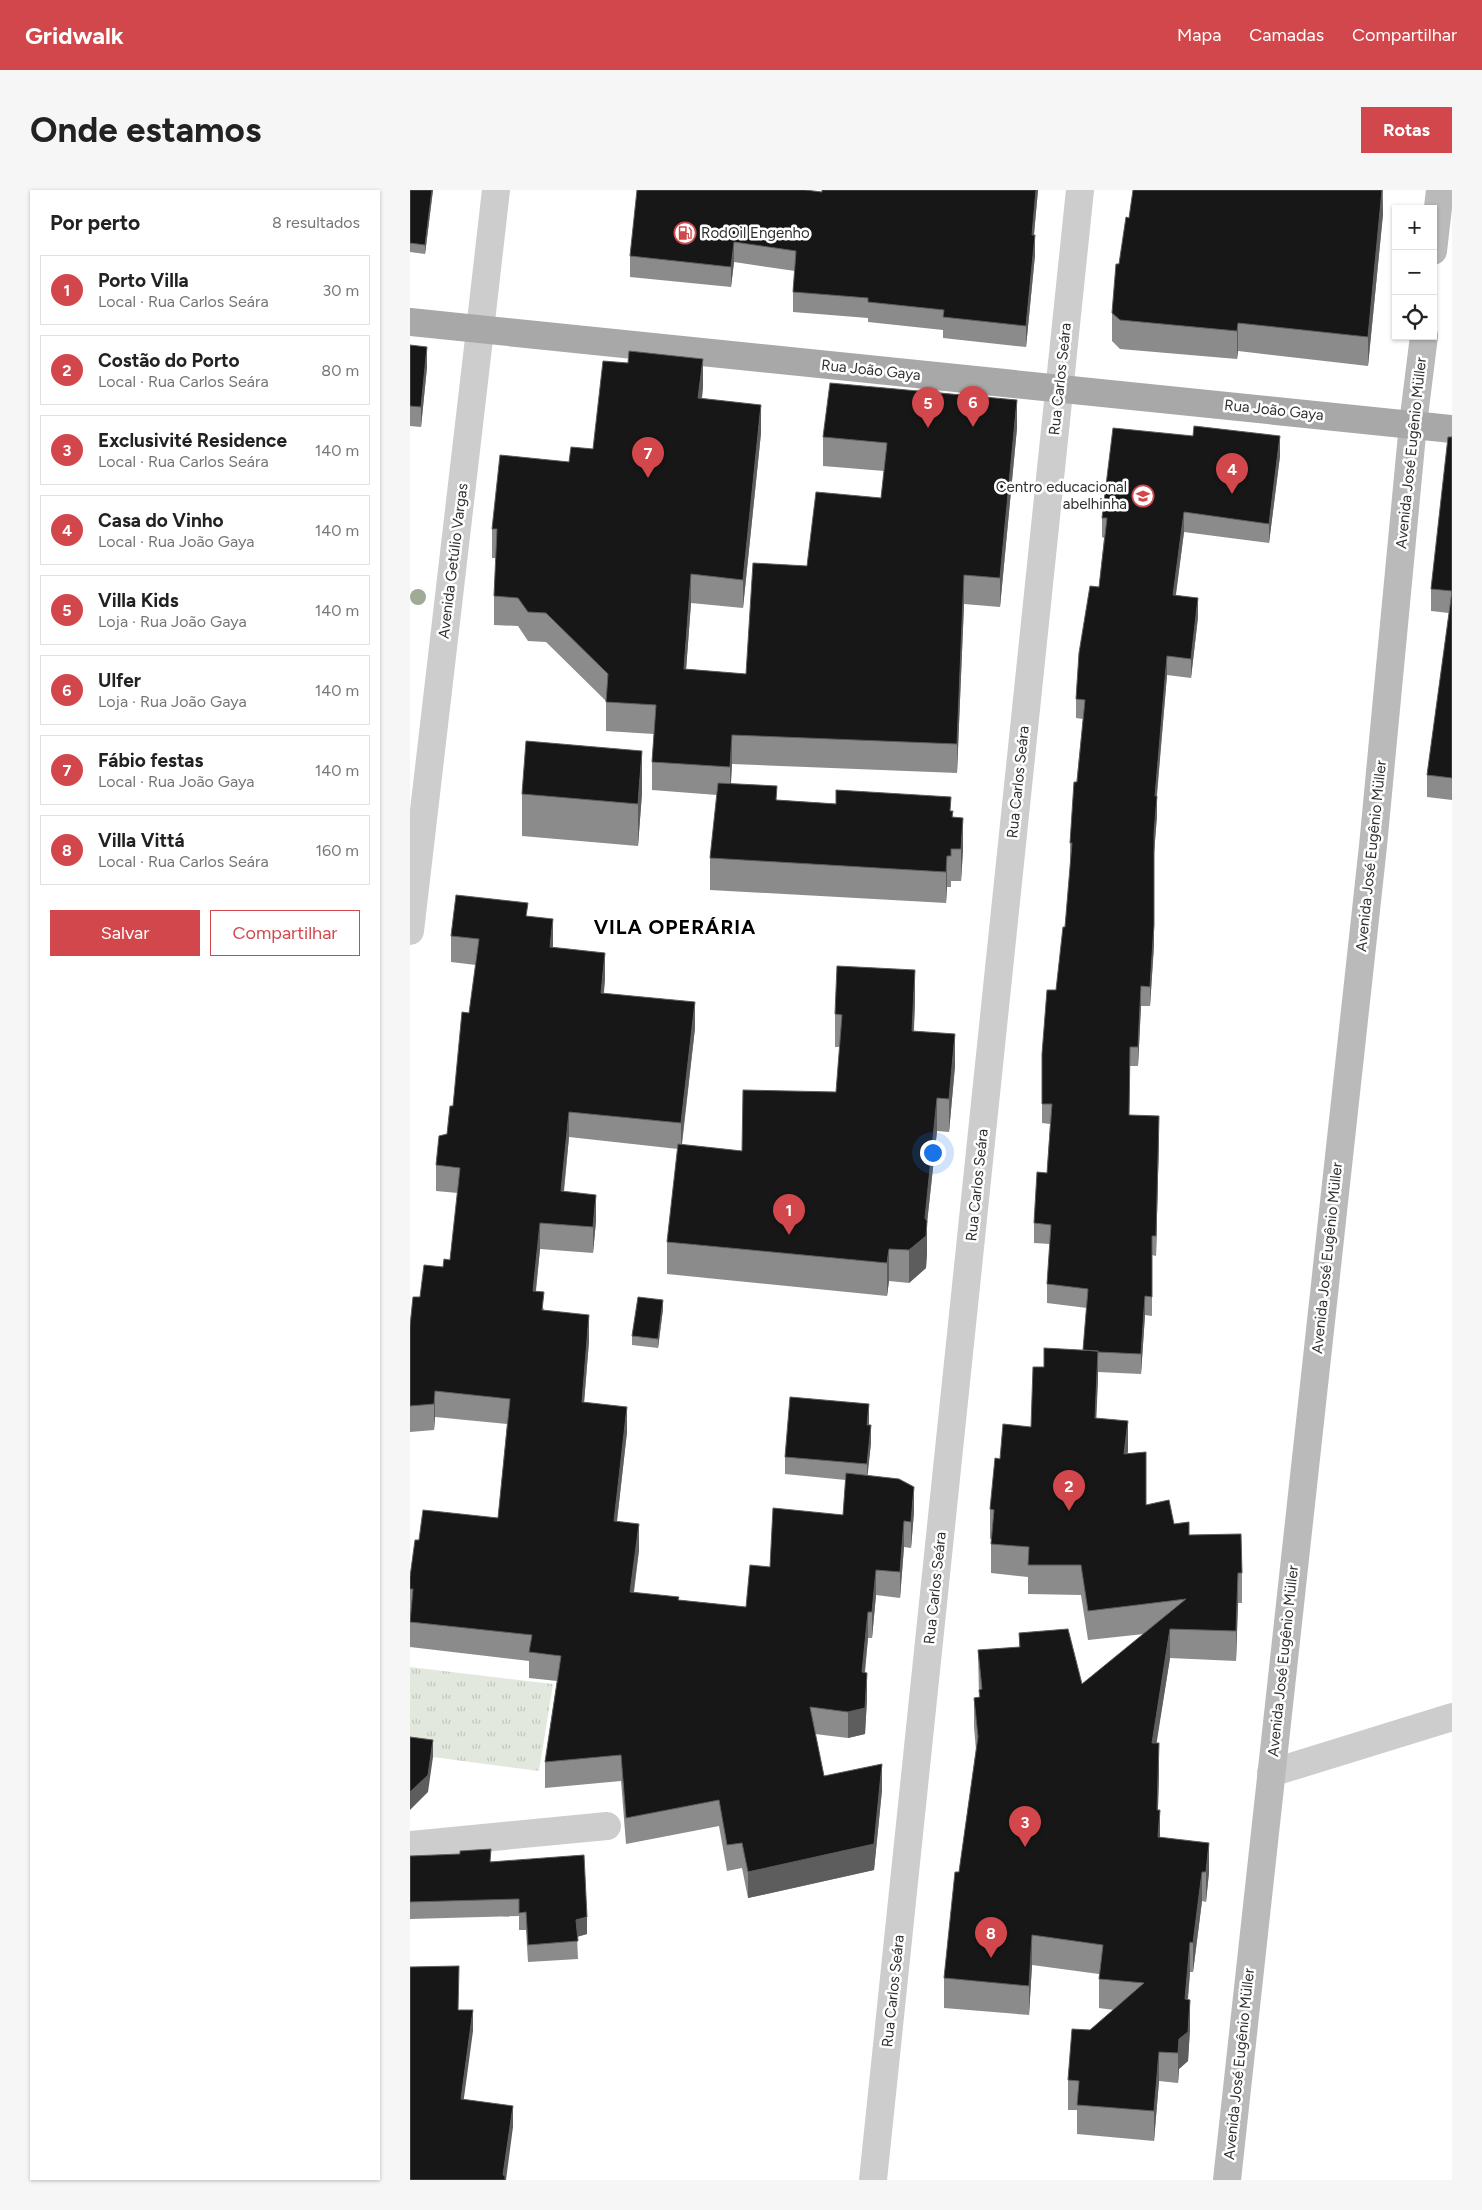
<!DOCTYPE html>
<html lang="pt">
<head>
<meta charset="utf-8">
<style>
  :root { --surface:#fff; --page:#f6f6f6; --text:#222; --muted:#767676; --line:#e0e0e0; --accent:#d2474b }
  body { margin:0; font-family:Figtree,sans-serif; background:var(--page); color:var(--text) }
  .controls { position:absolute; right:15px; top:15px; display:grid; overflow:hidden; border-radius:0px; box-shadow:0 1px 4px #0004 }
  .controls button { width:45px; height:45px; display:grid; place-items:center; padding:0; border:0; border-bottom:1px solid var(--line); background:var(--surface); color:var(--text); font:25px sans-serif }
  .you { position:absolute; left:522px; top:962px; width:18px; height:18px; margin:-12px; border:4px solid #fff; border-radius:50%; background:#1a73e8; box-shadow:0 0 0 8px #1a73e833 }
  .badge { display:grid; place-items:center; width:32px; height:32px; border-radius:50%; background:var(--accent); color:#fff; font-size:16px; font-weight:700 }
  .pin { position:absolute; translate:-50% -41px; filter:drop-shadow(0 1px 2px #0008) }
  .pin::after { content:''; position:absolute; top:26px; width:18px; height:15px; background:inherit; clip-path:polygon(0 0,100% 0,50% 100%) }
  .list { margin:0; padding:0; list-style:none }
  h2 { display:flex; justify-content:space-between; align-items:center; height:65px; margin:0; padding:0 20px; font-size:21px }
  h2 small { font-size:16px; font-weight:400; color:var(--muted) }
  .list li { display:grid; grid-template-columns:32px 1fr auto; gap:15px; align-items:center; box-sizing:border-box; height:70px; margin:0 10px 10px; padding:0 10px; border:1px solid var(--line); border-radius:0px }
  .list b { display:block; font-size:19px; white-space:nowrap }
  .list p { margin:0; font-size:16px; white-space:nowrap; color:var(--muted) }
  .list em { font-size:16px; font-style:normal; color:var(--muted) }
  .actions { display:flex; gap:10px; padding:15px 20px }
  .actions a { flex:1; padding:11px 0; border:1px solid var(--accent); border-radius:0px; text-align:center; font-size:18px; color:var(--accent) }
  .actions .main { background:var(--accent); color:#fff }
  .icon { flex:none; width:28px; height:28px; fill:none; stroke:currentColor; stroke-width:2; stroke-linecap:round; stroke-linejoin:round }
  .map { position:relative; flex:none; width:1042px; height:1990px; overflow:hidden; border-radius:0px }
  header { display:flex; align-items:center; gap:30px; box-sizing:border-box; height:70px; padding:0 25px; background:var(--accent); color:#fff }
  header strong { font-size:24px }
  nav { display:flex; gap:28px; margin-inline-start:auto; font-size:18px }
  .intro { display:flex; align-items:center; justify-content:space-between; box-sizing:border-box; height:120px; padding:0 30px }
  h1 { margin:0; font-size:35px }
  .button { padding:12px 22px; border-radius:0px; background:var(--accent); color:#fff; font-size:18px; font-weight:700 }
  main { display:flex; gap:30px; padding:0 30px }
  aside { flex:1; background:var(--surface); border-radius:0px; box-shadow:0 1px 4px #0004 }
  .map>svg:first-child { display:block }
  .grass { fill:url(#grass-tufts) }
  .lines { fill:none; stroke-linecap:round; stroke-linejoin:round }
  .minor { stroke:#cdcdcd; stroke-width:28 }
  .tertiary { stroke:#cdcdcd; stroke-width:28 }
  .secondary { stroke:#bababa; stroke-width:28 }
  .primary { stroke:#a8a8a8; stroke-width:28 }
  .tree { fill:#a0ab97 }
  .wall { fill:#8b8b8b }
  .shaded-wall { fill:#5d5d5d }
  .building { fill:#171717; stroke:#5d5d5d }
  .labels { text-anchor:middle; stroke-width:5; stroke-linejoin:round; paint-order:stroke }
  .poi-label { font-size:15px; fill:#303030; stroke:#fff; text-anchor:start }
  .street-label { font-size:15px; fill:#303030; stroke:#fff }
  .district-label { font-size:20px; font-weight:bold; letter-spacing:1px; fill:#000; stroke:#fff }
</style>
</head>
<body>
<header>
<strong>Gridwalk</strong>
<nav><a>Mapa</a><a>Camadas</a><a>Compartilhar</a></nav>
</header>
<div class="intro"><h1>Onde estamos</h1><a class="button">Rotas</a></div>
<main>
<aside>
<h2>Por perto<small>8 resultados</small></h2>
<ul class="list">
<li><span class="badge">1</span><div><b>Porto Villa</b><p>Local · Rua Carlos Seára</p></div><em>30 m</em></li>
<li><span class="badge">2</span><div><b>Costão do Porto</b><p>Local · Rua Carlos Seára</p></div><em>80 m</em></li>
<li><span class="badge">3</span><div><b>Exclusivité Residence</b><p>Local · Rua Carlos Seára</p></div><em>140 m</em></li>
<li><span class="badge">4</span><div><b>Casa do Vinho</b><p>Local · Rua João Gaya</p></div><em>140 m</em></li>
<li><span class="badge">5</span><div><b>Villa Kids</b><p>Loja · Rua João Gaya</p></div><em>140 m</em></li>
<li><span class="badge">6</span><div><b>Ulfer</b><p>Loja · Rua João Gaya</p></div><em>140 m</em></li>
<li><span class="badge">7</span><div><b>Fábio festas</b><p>Local · Rua João Gaya</p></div><em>140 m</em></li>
<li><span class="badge">8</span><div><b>Villa Vittá</b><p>Local · Rua Carlos Seára</p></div><em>160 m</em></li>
</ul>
<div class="actions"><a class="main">Salvar</a><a>Compartilhar</a></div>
</aside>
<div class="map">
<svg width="1042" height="1990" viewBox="0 0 1042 1990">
  <defs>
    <pattern id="grass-tufts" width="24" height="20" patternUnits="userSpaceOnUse" patternTransform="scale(1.25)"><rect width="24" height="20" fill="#e2e8dd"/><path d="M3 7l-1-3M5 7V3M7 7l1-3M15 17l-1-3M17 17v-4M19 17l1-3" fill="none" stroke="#c2c7be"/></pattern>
  </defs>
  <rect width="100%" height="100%" fill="#fff"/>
  <!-- grass -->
  <path class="grass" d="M0,1477L143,1494L129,1581L0,1564Z"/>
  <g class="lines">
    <!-- minor -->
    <path class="minor" d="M0,741L70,140
      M861,1583L1042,1527
      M0,1655L197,1636
      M463,1990L670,0"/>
    <!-- tertiary -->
    <path class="tertiary" d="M70,140L86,0"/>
    <!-- secondary -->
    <path class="secondary" d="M1023,61L1030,0
      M817,1990L963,656L1003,234L1014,146"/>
    <!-- primary -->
    <path class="primary" d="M0,132L1042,239"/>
  </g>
  <!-- trees -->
  <circle class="tree" cx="8" cy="407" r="8"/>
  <!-- wall -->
  <path class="wall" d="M0,0H23L15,64L0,62Z
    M412,0H628L624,45L625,65L616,157L533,148V140L458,132V128L383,122V102L385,81L324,72L321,97L220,87V66L412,2Z
    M973,0V24L958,176L828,161L827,169L710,159L702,151V123L709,74L719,28Z
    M0,155L17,177L11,237L0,236Z
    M293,197L292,209L351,243L333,418L281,413L276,479L336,484L397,376L471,308L474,281L413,276V247L607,238L590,417L554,414L547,583L322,574L321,594L367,610L541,621L553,660L551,691H541V697H537L536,713L300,700V668L307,605L242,600V572L244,544L196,541V511L136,452L118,451L108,436L84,435V406L86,368H82V339L159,272L183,259Z
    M1042,247V610L1017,607V585L1039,423L1021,421V399Z
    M870,266L859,353L774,342L766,405L788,427L781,488L757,485L747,606V626L744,663V755L740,816H731L728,876H720L719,925L749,945L746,1066L742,1065V1126L735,1125L731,1184L688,1182L686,1228L718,1260L717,1264L736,1315L764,1334L832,1383V1413H828L826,1471L760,1468L746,1553L749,1583L748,1620L750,1648L799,1682L796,1712L792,1711L783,1782H780L778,1810L780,1839L778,1871L769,1879L768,1893L749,1891L744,1951L667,1944V1920H658V1890L680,1840L704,1820L689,1818V1784L622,1775L619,1825L534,1818V1788L566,1560L564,1537V1508L569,1507L568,1460L609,1457V1443L672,1494L734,1444L678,1450L671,1405L618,1404V1387L581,1383V1349H580V1319L590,1269L621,1237L634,1177L673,1160L677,1118L637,1113V1094L640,1054L624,1053V1033L637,983L640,934L632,933V864L646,800L655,737L661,672H660V653L673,529L666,528V509L689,397L694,348L692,347V328Z
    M232,603L228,656L112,646V604Z
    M118,726L143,757L195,789L194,803L285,838L272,955L332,961L426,902L430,857H425V824L505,812L504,841L545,876L539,942L527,941L517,1033V1063L516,1078L499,1093L479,1091L477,1106L257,1084V1052L268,959L159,947L154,1002L186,1031L183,1063L130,1059L126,1101L134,1120L179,1151L174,1212L217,1242L207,1331L229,1360L224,1403L269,1410L336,1417L360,1377L433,1325L436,1290L375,1284V1267L459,1231V1235L461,1253L457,1285L504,1322L501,1358L494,1357L490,1408L466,1405L462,1448H458L455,1483L457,1509L455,1544L438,1548L405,1544L414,1586L472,1600L464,1680L338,1708L332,1678L317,1681L309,1636L216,1654L211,1591L135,1598V1572L147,1491L119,1488V1471L0,1457V1387L9,1350L88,1328L97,1234L25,1227L24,1240L0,1242V1136L10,1107L33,1077L40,1070L48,1003L26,1001V975L37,944L43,916L59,823L66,775L41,772V746Z
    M253,1119L248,1158L222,1155V1146Z
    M0,1666L81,1671L177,1744L167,1747L168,1769L118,1772L116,1740H109V1726L0,1729Z"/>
  <!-- shaded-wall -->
  <path class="shaded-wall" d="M22,0H23L15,64V55Z
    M626,0H628L622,65V45Z
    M972,0L973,24L958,176V147Z
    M625,45V65L616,157V136Z
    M324,52V72L321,97V77Z
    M828,133V161L827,169V141Z
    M17,157V177L11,237V217Z
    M293,169V197L288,237V208Z
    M607,210V238L590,417V388Z
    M351,215V243L333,418V390Z
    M870,246V266L859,353V334Z
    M774,322V342L763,425V405Z
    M281,384V413L274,508V479Z
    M554,385V414L547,583V554Z
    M788,408V427L781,488V469Z
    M757,466V485L745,625V606Z
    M322,545V574L320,605V577Z
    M232,561V603L228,656V614Z
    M747,606V626L744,663V643Z
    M553,628V660L551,691V659Z
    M537,666V697L536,713V682Z
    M143,729V755L140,783V757Z
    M744,735V755L740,816V797Z
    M195,763V789L191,829V803Z
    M505,780V812L502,873V841Z
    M731,796V816L728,876V857Z
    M285,812V838L271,959V933Z
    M545,844V876L539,942V909Z
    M527,908V941L517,1033V1063L516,1078L499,1093V1060Z
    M159,922V947L151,1027V1001Z
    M749,926V945L746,1066V1046Z
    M186,1005V1031L183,1063V1037Z
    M130,1033V1059L123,1127V1101Z
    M479,1059V1091L477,1106V1073Z
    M735,1106V1125L731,1184V1164Z
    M253,1110V1119L248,1158V1149Z
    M179,1125V1151L172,1238V1212Z
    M688,1161V1190L685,1257V1228Z
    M25,1201V1227L24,1240V1214Z
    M459,1214V1231L457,1252V1235Z
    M217,1217V1242L204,1357V1331Z
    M718,1231V1260L714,1293V1264Z
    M461,1235V1253L457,1291V1274Z
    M504,1297V1322L501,1358V1332Z
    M494,1331V1357L490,1408V1382Z
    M229,1334V1360L220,1428V1402Z
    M466,1380V1405L462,1448V1422Z
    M828,1383V1413L826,1471V1441Z
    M458,1422V1448L452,1508V1482Z
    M760,1439V1468L742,1582V1553Z
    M457,1483V1509L455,1544L438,1548V1522Z
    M23,1550V1567L18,1602L0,1620V1602Z
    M749,1553V1583L747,1649V1620Z
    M472,1574V1600L464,1680L338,1708V1682Z
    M750,1620V1649L748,1647Z
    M799,1653V1682L796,1712V1682Z
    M792,1682V1711L783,1782V1753Z
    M177,1727V1744L166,1747V1730Z
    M622,1745V1775L619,1825V1796Z
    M780,1752V1782L775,1839V1809Z
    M780,1810V1839L778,1871L769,1879L768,1893V1863L769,1849Z
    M63,1820V1841L51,1930V1909Z
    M749,1862V1891L744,1951V1921Z
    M103,1916V1937L96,1990H93V1985Z"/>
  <!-- building -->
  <path class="building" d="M0,0H22L15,55L0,53Z
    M227,0H395L412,2V0H626L622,45H625L616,136L533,127L534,120L458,112V108L383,102L386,61L324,52L321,77L220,66Z
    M723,0H972L958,147L828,133L827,141L710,130L702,123L706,74H709L716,27L719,28Z
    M0,155L17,157L11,217L0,216Z
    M219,161L293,169L288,208L351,215L333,390L281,384L274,479L336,484L343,373L397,376L406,302L471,308L477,253L413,247L420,193L607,210L590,388L554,385L547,554L322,545L320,577L242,572L246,515L196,512L198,484L136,423L118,422L108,408L84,406L87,339H82L90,265L159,272L161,257L183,259L193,171L218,173Z
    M784,236L870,246L859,334L774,322L763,405L788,408L781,469L757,466L745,606H747L744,643V735L740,797L731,796L728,857H720L719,925L749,926L746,1046H742V1107L735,1106L731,1164L688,1162V1161L673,1160L678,1099L637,1094L641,1035L624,1033L627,982L637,983L642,914H632V864L637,800H646L653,737H655L662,653H660L664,592H667L675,510L666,509L669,463L680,396L689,397L697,328H692L703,238L783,246Z
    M1038,247H1042V401L1021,399Z
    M1042,401V588L1017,585Z
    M116,551L232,561L228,614L112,604Z
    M308,593L367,596L366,610L426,614V600L541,607L540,621H543L542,627L553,628L551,659H541V666H537L536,682L300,668Z
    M46,705L118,713L116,726L143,729L140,757L195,763L191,803L285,812L271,933L159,922L151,1001L186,1005L183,1037L130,1033L123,1101L134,1102L132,1120L179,1125L172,1212L217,1217L204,1331L229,1334L220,1402L269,1407L268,1410L336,1417L340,1375L360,1377L363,1318L433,1325L436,1283L489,1289L504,1297L501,1332L494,1331L490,1382L466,1380L462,1422H458L452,1482L457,1483L455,1518L438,1522L400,1517L414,1586L472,1574L464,1654L338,1682L332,1653L317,1655L309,1610L216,1628L211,1565L135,1572L151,1466L119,1462L122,1445L0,1432L3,1399H0V1387L5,1350H9L13,1320L88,1328L100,1209L25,1201L24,1214L0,1216V1136L3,1107H10L14,1075L33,1077L34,1069L40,1070L50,978L26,975L29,946L37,944L40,916H43L52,822L59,823L69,749L41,746Z
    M427,776L505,780L502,841L545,844L539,909L527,908L515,1028L517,1031L516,1046L499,1060L479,1059L477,1073L257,1052L268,954L332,961L333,900L426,902L432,825L425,824Z
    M228,1107L253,1110L248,1149L222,1146Z
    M634,1158L688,1161L685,1228L718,1231L714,1264L736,1262V1315L759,1310L764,1334L779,1332V1345L831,1344L832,1383H828L826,1441L760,1439L742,1553H749L747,1620H750L748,1647L799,1653L796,1682H792L783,1753L780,1752L775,1809L780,1810L778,1842L769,1849L768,1863L749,1862L744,1921L667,1915L669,1891L658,1890L662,1839L680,1840L734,1793L689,1789L693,1755L622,1745L619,1796L534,1788L545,1682H549L568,1547L564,1508L570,1507L569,1500L572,1499L568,1460L610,1457L609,1443L658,1439L672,1494L776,1409L678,1421L671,1375H618L619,1357L581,1354L584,1320L580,1319L585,1268L590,1269L593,1234L621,1237L623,1177H634Z
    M380,1207L459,1214L457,1235H461L457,1274L375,1267Z
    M0,1547L23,1550L18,1585L0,1602Z
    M81,1659L80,1672L174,1665L177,1727L166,1730L168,1751L118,1755L116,1722L109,1723V1709L0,1712V1666L50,1664V1661Z
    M49,1776L48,1820H63L51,1909L103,1916L93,1985L95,1986V1990H0V1777Z"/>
  <!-- icons -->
  <defs>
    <g id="fuel-ring" transform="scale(1.125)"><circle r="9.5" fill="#fff" stroke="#d2474b" stroke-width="1.5"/><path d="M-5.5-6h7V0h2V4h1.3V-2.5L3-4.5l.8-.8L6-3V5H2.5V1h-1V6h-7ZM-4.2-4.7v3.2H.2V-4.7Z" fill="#d2474b"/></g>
    <g id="school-ring" transform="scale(1.125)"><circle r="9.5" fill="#fff" stroke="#d2474b" stroke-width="1.5"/><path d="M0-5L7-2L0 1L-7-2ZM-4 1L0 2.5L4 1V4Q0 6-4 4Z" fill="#d2474b"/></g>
  </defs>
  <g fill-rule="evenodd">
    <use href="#fuel-ring" x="275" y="43"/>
    <use href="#school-ring" x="733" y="306"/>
  </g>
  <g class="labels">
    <!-- poi labels -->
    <g class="poi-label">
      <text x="291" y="48">RodOil Engenho</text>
      <text x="717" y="302" text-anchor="end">Centro educacional<tspan x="717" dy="17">abelhinha</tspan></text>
    </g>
    <!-- street labels -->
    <g class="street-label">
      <text transform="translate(461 180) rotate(6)" y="5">Rua João Gaya</text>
      <text transform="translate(650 189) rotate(-84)" y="5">Rua Carlos Seára</text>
      <text transform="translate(864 220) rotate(6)" y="5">Rua João Gaya</text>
      <text transform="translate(1001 263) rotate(-84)" y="5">Avenida José Eugênio Müller</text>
      <text transform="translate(43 371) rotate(-83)" y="5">Avenida Getúlio Vargas</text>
      <text transform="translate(608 592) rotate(-84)" y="5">Rua Carlos Seára</text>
      <text transform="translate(961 666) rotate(-84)" y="5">Avenida José Eugênio Müller</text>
      <text transform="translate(567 995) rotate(-84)" y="5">Rua Carlos Seára</text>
      <text transform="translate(917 1068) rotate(-84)" y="5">Avenida José Eugênio Müller</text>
      <text transform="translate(525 1398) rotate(-84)" y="5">Rua Carlos Seára</text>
      <text transform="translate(873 1471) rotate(-84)" y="5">Avenida José Eugênio Müller</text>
      <text transform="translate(483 1801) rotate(-84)" y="5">Rua Carlos Seára</text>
      <text transform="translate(829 1874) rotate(-84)" y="5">Avenida José Eugênio Müller</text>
    </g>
    <!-- district labels -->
    <g class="district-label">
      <text x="265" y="744">VILA OPERÁRIA</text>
    </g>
  </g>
</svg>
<div class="controls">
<button>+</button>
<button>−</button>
<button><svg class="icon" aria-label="locate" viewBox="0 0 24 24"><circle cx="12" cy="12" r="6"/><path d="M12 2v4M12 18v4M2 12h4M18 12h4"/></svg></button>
</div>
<div class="you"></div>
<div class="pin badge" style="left:379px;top:1045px">1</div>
<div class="pin badge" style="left:659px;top:1321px">2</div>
<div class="pin badge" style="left:615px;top:1657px">3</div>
<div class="pin badge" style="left:822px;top:304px">4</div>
<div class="pin badge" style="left:518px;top:238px">5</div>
<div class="pin badge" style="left:563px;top:237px">6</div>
<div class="pin badge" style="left:238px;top:288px">7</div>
<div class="pin badge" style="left:581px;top:1768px">8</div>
</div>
</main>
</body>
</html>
